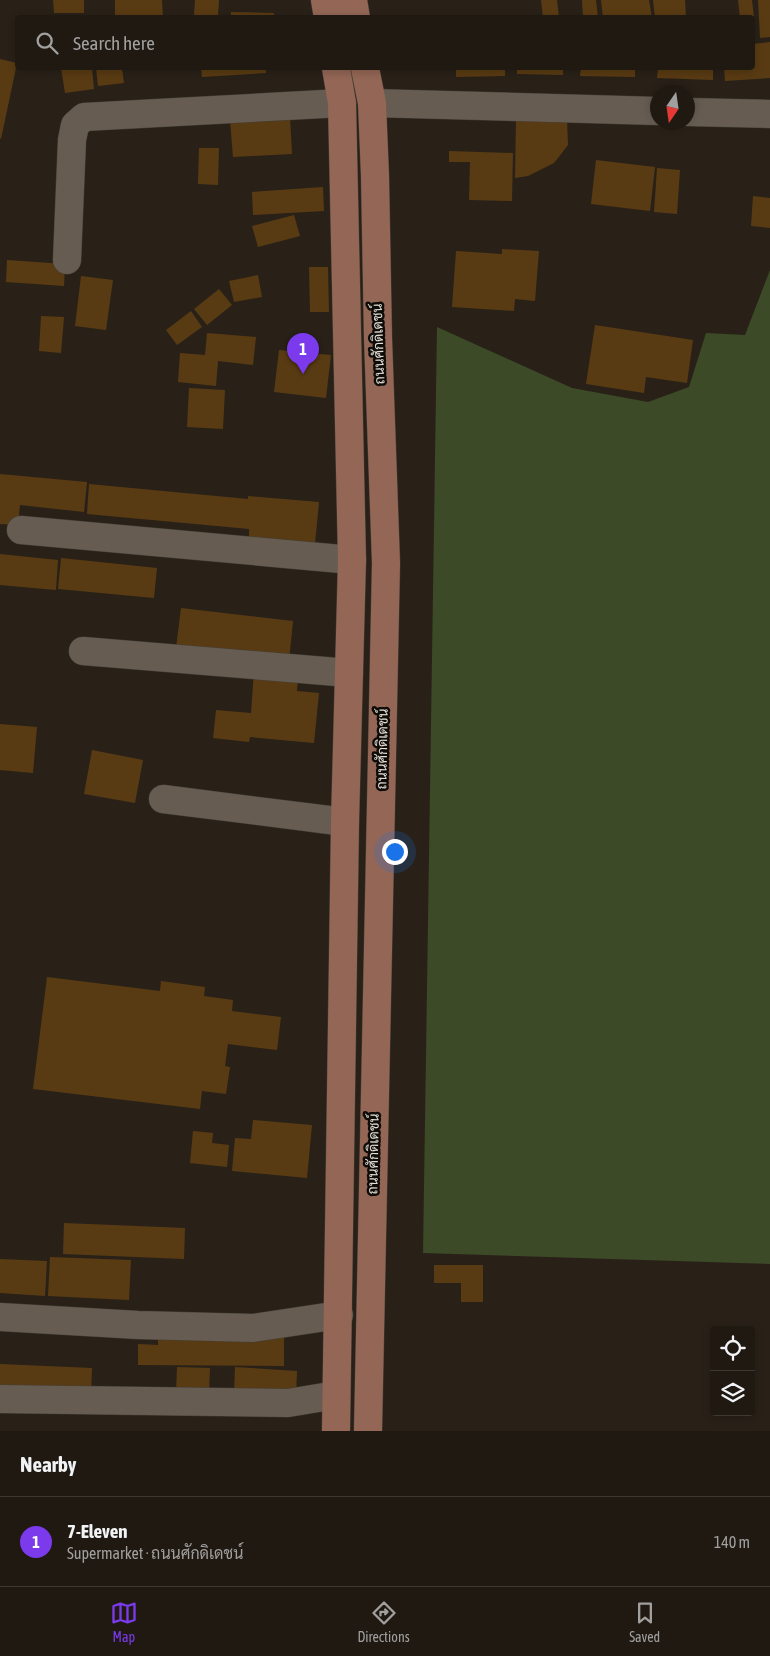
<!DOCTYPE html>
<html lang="en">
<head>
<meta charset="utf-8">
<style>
  :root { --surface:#1f1912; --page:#27221b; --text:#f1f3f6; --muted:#a1a09f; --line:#3c3832; --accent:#7c3aed }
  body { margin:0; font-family:"Asap Condensed",Sarabun,sans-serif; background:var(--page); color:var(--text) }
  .controls { position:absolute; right:15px; bottom:15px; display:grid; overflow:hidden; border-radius:5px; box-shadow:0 2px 8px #0003 }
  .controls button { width:45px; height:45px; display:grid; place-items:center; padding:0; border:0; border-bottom:1px solid var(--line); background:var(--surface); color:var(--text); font:25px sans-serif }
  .compass { position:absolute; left:650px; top:85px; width:45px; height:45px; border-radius:50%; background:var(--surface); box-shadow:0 2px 8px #0003; rotate:193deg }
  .you { position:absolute; left:394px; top:851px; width:18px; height:18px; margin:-12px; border:4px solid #fff; border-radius:50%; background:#1a73e8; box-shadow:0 0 0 8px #1a73e833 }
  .badge { display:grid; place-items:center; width:32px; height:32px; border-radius:50%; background:var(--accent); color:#fff; font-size:16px; font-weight:700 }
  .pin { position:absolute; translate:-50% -41px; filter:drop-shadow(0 1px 2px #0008) }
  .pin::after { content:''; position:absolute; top:26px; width:18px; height:15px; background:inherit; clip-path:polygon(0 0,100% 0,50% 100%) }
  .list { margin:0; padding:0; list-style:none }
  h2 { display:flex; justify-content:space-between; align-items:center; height:65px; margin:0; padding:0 20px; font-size:21px }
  h2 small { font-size:16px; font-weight:400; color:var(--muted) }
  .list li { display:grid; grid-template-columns:32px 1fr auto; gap:15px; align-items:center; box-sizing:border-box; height:90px; padding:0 20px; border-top:1px solid var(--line) }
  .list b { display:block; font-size:19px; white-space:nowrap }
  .list p { margin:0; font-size:16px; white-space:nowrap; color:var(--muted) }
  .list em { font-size:16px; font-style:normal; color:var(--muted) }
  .icon { flex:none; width:28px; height:28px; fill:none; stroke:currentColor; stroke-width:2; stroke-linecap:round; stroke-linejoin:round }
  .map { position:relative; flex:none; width:770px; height:1431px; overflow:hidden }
  .search { position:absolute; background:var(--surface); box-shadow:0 2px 8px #0003; left:15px; right:15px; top:15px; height:55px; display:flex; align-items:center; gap:12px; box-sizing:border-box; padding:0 18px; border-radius:5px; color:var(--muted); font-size:19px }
  .sheet { height:155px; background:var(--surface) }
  nav { display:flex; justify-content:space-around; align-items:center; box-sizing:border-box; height:70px; border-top:1px solid var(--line); background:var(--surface); font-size:14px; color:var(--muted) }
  nav a { display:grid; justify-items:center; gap:2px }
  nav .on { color:var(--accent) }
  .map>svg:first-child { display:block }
  .green { fill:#3c4a27 }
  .building { fill:#593b13 }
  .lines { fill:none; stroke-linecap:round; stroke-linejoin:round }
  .minor-casing { stroke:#443e37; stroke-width:29 }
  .major-casing { stroke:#443e37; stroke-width:29 }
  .minor { stroke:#665c52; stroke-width:28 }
  .major { stroke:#946655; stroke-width:28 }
  .labels { text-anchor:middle; stroke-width:5; stroke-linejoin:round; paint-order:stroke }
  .street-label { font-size:14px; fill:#e4ded8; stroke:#0f0c08 }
</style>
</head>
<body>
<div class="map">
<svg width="770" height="1431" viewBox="0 0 770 1431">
  <rect width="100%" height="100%" fill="#292118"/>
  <!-- green -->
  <path class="green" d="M770,270V1264L423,1253L437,327L572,388L648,402L689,387L706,333L745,335Z"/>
  <!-- building -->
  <path class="building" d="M53,0H84V13H54Z
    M115,0H162L163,18H115Z
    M195,0H219L218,16L194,15Z
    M541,0H557L559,18H543Z
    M582,0H596L598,18H583Z
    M601,0H649L652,18H603Z
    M653,0H685L686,18H655Z
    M738,0H752L754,18H740Z
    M758,0H770V37L760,38Z
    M231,12L274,13V18H231Z
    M770,42V78L725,81L724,68H752V44Z
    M0,59L17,63L1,139L0,138Z
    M61,68H92L94,89L65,93Z
    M96,68H122L124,83L98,86Z
    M201,68H266V73L202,77Z
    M456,68H505V76L456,77Z
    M517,68H563V75L517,74Z
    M581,68H635V77L580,76Z
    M658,68H713V80L657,78Z
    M290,116L292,154L233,157L230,120Z
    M516,118L567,119L568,145L554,163L528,176L515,178Z
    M199,148H219L218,185L198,184Z
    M449,151L513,153L512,201L469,200L470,162H449Z
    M596,160L655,167L650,211L591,204Z
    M657,168L680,170L677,214L654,212Z
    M323,187L324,211L253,215L252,192Z
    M753,196L770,198V228L751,226Z
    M294,215L300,236L258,247L252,226Z
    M502,249L539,251L535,301L515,299L514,311L452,307L456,251L502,254Z
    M7,260L65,264L64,286L6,282Z
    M309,267H328L329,312H310Z
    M258,275L262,297L234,302L229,281Z
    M81,276L113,280L106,330L75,326Z
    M219,289L232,305L207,325L194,309Z
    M191,311L202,327L177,345L166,330Z
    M41,316L64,317L61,353L39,351Z
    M595,325L693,340L687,383L646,377L644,393L586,384Z
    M207,333L256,337L253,365L218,361L216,386L178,382L180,353L205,355Z
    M279,350L331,355L326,398L274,392Z
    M189,388L225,390L223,429L187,427Z
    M0,474L87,482L84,512L20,505L18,525L0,524Z
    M89,484L248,499V496L319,502L315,544L249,538V529L87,514Z
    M0,554L58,560L56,590L0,585Z
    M61,558L157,568L154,598L58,589Z
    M181,608L293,621L289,661L176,648Z
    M254,671L298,676L297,691L319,693L314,743L250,737L249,742L213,738L216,710L251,713Z
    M0,724L37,727L33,773L0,770Z
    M92,750L143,760L135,803L84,794Z
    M47,977L160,991L161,981L205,987L204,996L233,1000L232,1011L281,1017L277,1050L228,1044L225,1066L230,1067L226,1094L202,1091L200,1109L33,1089Z
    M253,1120L312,1125L307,1178L232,1171L235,1138L251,1139Z
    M193,1131L213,1133L212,1143L229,1145L227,1167L190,1163Z
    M64,1223L185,1228L184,1259L63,1254Z
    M50,1257L131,1260L129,1300L48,1296Z
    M0,1259L47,1261L45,1296L0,1293Z
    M434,1265H483V1302H461V1283H434Z
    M158,1332H284V1366L138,1365V1344L158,1345Z
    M0,1364L92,1368L91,1394L0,1390Z
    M177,1367L210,1368L209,1394L176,1393Z
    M235,1367L297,1371L296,1397L234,1393Z"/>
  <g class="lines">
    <!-- minor casing -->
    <g class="minor-casing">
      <path id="minor" d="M372,103L658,111
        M688,112L770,114
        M67,260L72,140L75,125L84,117L342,103
        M21,530L352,560
        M83,651L349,673
        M163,799L345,822
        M0,1317L138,1325L253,1328L339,1315
        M0,1399L288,1403L336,1395"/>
    </g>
    <!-- major casing -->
    <g class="major-casing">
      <path id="major" d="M325,0L328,18
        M353,0L356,18
        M365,68L372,103L375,176L378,338L386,563L368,1431
        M336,1431L345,822L352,560L342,103L336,68"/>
    </g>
    <!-- minor -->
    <use href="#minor" class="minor"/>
    <!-- major -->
    <use href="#major" class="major"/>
  </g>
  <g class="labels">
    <!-- street labels -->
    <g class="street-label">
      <text transform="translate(378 344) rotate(-92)" y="5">ถนนศักดิเดชน์</text>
      <text transform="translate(382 749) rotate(-89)" y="5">ถนนศักดิเดชน์</text>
      <text transform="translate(373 1154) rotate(-89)" y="5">ถนนศักดิเดชน์</text>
    </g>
  </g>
</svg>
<div class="controls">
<button><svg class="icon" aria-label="locate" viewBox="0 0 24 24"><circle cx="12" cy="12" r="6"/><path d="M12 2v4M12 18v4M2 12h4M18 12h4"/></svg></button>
<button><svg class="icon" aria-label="layers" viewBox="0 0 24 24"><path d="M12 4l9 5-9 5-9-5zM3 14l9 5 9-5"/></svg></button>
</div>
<svg class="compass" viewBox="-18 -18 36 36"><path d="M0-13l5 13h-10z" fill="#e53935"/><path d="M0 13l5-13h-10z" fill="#a1a09f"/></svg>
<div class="you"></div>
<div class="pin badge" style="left:303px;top:374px">1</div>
<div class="search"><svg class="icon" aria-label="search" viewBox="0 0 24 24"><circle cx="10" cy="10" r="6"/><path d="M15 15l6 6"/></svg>Search here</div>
</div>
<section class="sheet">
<h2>Nearby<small></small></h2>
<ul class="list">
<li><span class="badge">1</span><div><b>7-Eleven</b><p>Supermarket · ถนนศักดิเดชน์</p></div><em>140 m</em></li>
</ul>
</section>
<nav>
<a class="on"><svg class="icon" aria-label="map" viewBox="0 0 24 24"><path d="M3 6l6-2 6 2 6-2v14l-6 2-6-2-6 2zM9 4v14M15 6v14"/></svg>Map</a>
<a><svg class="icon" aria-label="directions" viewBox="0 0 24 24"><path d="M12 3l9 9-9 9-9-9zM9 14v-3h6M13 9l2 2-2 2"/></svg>Directions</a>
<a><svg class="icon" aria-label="saved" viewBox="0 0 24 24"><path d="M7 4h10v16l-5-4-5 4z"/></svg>Saved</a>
</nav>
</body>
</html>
